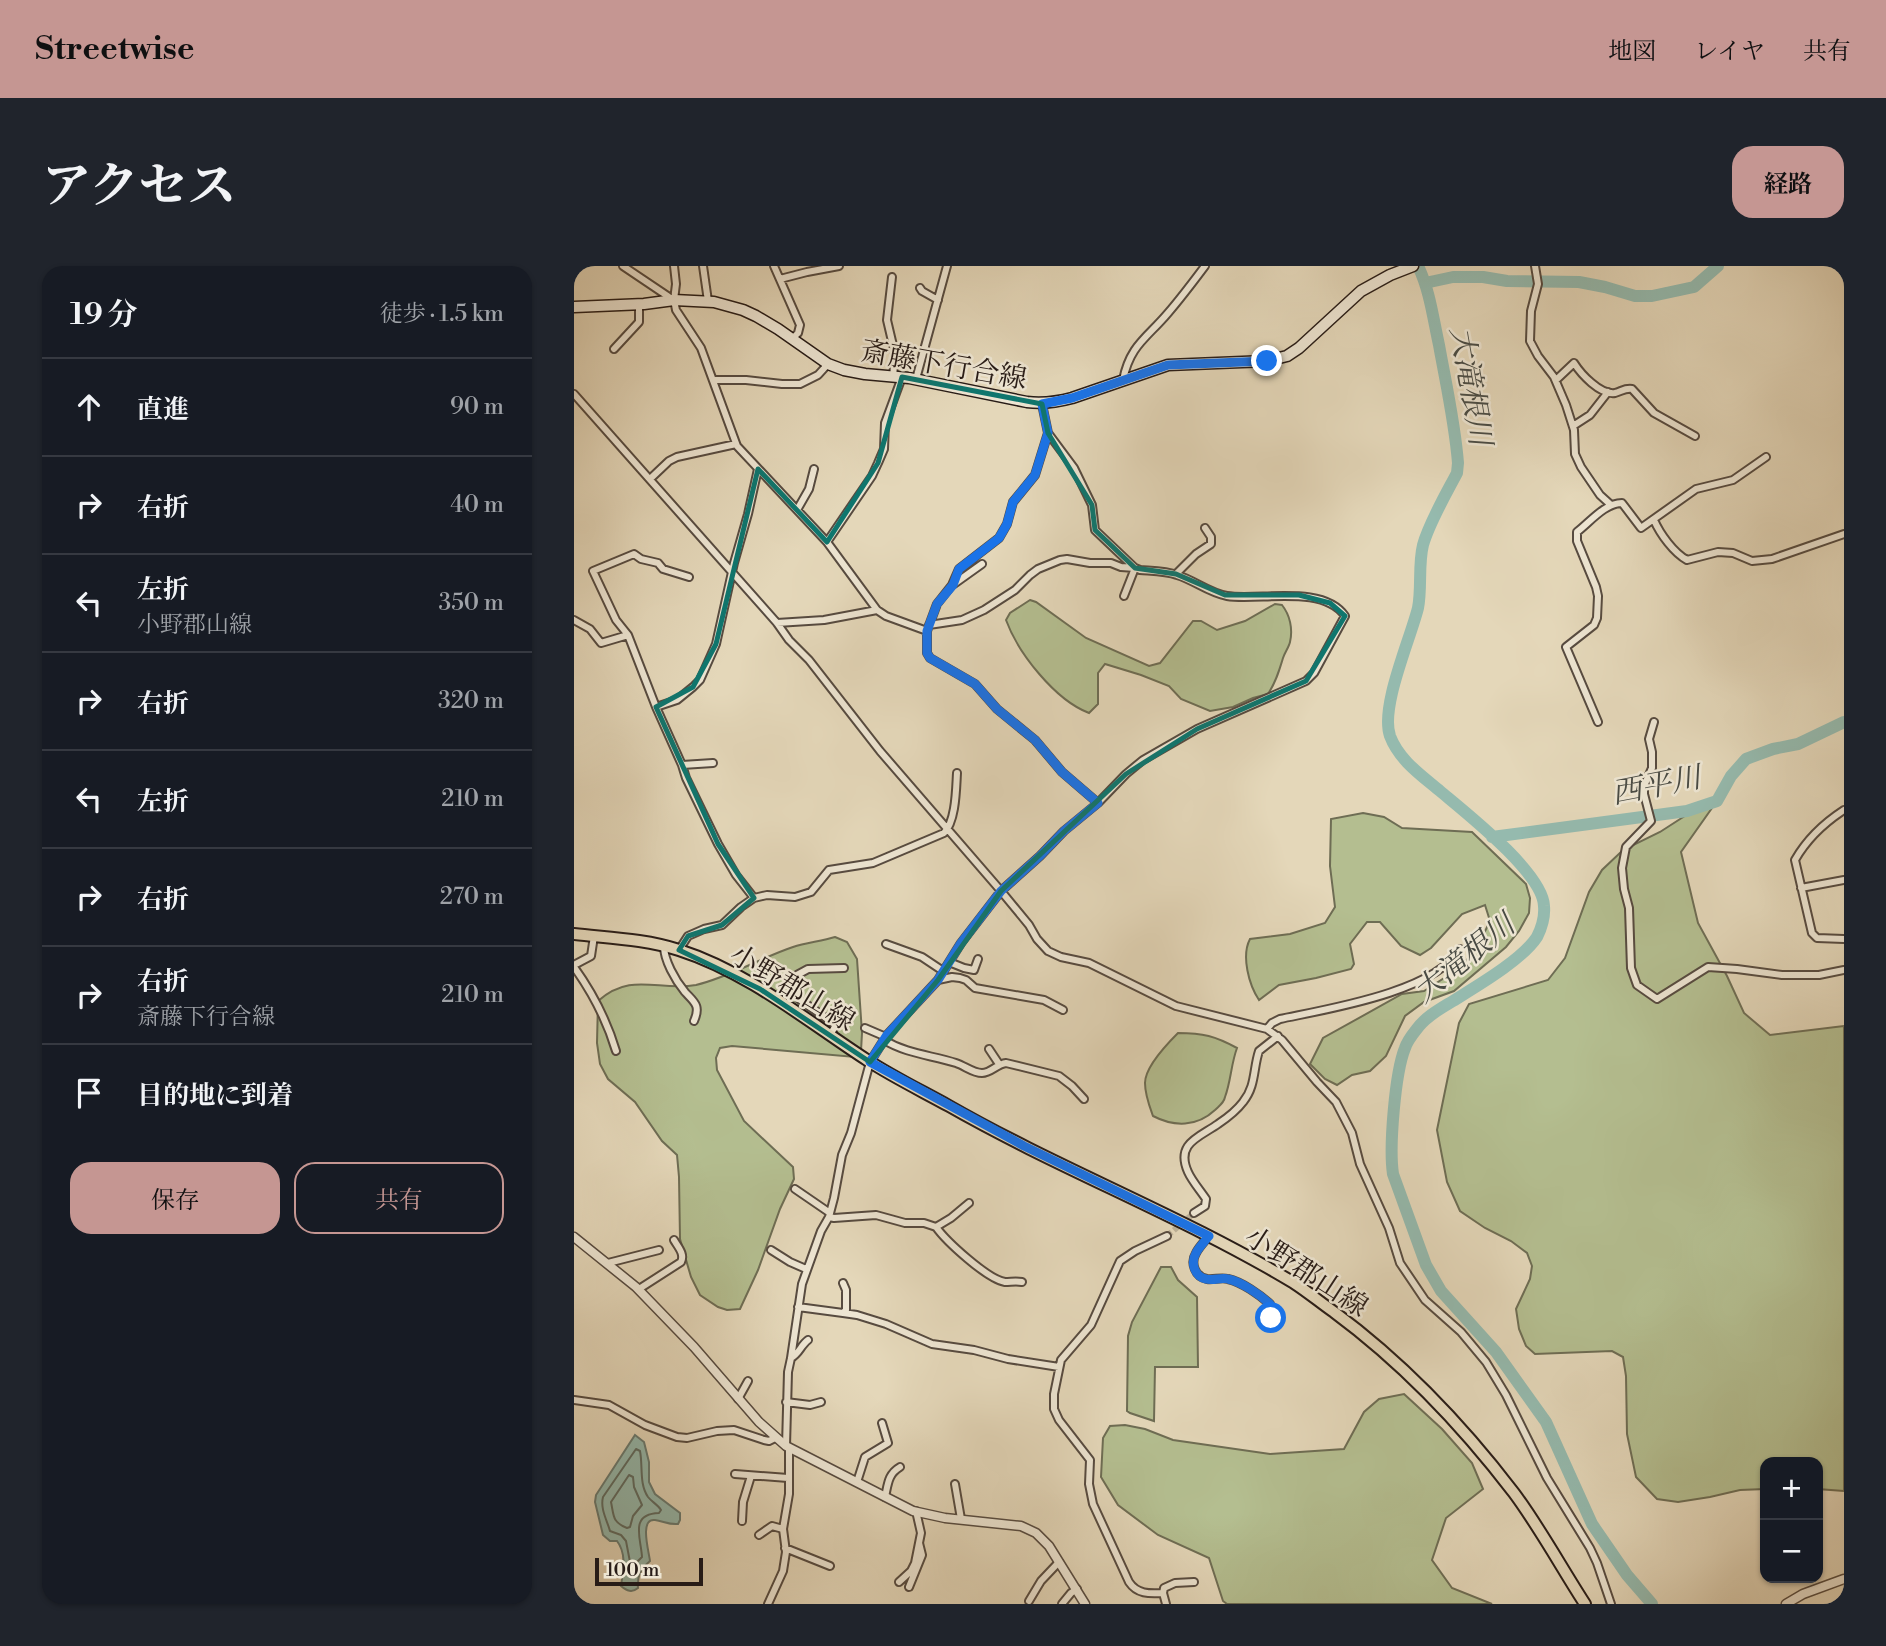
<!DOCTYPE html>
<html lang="ja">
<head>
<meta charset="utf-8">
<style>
  :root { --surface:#171b24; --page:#20242c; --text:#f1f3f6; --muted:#9ea1a6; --line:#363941; --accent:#c59692 }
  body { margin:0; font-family:"Libre Bodoni","Noto Serif JP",serif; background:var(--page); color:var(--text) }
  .controls { position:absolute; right:21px; bottom:21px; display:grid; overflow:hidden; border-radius:14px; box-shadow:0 2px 5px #0004 }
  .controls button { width:63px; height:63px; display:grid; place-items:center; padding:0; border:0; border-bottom:2px solid var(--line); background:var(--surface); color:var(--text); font:35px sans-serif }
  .scale { position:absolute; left:21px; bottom:18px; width:108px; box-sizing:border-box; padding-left:7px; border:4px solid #281c17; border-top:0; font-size:19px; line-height:24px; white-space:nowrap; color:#281c17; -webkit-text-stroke:5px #ede5d2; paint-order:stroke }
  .stop { position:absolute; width:21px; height:21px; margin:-16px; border:5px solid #1a73e8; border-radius:50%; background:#fff }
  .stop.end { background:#1a73e8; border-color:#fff; box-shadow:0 2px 7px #0008 }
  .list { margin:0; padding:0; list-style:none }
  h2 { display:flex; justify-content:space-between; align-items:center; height:91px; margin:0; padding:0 28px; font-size:30px }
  h2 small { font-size:23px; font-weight:400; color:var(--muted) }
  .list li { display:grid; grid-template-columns:46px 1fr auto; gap:21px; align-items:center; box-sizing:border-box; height:98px; padding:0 28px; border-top:2px solid var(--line) }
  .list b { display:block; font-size:26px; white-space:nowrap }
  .list p { margin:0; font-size:23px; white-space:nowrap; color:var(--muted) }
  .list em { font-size:23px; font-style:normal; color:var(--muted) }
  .actions { display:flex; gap:14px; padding:21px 28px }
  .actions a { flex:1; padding:16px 0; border:2px solid var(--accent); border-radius:21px; text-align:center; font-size:24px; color:var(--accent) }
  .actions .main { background:var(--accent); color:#111 }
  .icon { flex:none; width:38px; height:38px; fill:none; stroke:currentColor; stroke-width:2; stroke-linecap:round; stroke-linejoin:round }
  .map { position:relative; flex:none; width:1270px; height:1338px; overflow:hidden; border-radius:21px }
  header { display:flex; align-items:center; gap:42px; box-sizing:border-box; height:98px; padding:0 35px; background:var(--accent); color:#111 }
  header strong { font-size:33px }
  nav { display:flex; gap:38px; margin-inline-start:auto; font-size:24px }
  .intro { display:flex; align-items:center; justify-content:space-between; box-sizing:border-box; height:168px; padding:0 42px }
  h1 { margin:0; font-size:49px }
  .button { padding:18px 32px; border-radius:21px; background:var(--accent); color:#111; font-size:24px; font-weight:700 }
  main { display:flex; gap:42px; padding:0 42px }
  aside { flex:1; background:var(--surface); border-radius:21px; box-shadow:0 2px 5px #0004 }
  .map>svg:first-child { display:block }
  .green { fill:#b4be90; stroke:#6e6d54; stroke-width:2 }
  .water { fill:#95baae; stroke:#697b72; stroke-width:2 }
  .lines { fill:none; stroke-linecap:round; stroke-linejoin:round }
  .shore { stroke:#5e6b62; stroke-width:2 }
  .river { stroke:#95baae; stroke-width:12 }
  .minor-tunnel { stroke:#beb299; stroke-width:6; stroke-dasharray:6 3; stroke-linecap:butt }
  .minor-casing { stroke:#574b40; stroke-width:10 }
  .tertiary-casing { stroke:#574b40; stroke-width:11 }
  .secondary-casing { stroke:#281c17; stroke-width:13 }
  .primary-casing { stroke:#281c17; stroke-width:14 }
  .minor { stroke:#ede5d2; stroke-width:6 }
  .tertiary { stroke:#ede5d2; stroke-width:8 }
  .secondary { stroke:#ede5d2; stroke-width:10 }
  .primary { stroke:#e4d7b9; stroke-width:10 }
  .route { stroke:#1a73e8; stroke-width:9 }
  .marked { fill:none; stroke:#0f766e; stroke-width:5; stroke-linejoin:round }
  .labels { text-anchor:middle; stroke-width:5; stroke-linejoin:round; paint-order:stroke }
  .street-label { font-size:28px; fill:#281c17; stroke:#ede5d2 }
  .water-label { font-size:30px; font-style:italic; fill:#494b44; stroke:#ede5d2 }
</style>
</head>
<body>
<header>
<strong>Streetwise</strong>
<nav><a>地図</a><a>レイヤ</a><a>共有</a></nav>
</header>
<div class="intro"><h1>アクセス</h1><a class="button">経路</a></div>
<main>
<aside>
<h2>19 分<small>徒歩 · 1.5 km</small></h2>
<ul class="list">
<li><svg class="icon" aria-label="ahead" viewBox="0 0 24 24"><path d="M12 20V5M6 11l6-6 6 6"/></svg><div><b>直進</b></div><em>90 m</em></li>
<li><svg class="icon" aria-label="right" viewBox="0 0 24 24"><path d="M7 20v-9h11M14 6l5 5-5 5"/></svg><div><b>右折</b></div><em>40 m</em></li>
<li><svg class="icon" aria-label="left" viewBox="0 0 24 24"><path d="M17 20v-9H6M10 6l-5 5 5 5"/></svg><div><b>左折</b><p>小野郡山線</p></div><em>350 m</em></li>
<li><svg class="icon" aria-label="right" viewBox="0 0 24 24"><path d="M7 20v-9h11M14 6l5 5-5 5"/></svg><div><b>右折</b></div><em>320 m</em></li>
<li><svg class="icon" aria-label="left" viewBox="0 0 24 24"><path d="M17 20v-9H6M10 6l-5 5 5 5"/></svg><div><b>左折</b></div><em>210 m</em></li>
<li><svg class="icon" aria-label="right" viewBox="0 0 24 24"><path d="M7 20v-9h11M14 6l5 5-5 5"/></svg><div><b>右折</b></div><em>270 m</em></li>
<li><svg class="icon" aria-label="right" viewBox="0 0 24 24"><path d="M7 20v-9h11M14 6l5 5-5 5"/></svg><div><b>右折</b><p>斎藤下行合線</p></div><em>210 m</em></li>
<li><svg class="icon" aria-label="arrive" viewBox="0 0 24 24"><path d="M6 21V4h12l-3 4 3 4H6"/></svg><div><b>目的地に到着</b></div></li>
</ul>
<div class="actions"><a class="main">保存</a><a>共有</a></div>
</aside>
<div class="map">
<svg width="1270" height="1338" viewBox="0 0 1270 1338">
  <rect width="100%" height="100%" fill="#e4d7b9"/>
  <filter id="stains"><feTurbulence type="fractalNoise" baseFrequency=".00286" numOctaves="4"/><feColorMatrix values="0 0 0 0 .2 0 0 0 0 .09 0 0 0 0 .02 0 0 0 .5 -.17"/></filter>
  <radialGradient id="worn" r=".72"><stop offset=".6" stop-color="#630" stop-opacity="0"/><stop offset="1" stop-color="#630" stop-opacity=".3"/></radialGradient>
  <!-- green -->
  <path class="green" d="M456,334L462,336L512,372L575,400L586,397L619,355H627L643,364L671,355L701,338L708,339C716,349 719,363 716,376C715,381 711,386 709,392C705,405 702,416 694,428L679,432L659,441L636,445L607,433L595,420L567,409L531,398L524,407V438L515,447C481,434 444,387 432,354L436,347Z
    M1131,537L1138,542L1107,586L1124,657L1153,710L1170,747L1196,769L1270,760V1225L1244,1223V1196H1191V1223L1166,1224L1136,1231L1104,1236L1083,1233L1062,1211L1053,1168L1052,1110L1049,1091L1038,1085L961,1088L952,1080L945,1063L942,1043L956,1013L958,1000L953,987L937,975L911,962L886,945L873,916L863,864L885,757L895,738L974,714L991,692L1015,626L1028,604L1049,584L1086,566Z
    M789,547L810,551L828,562L898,566L952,618L956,632L955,647L945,665L932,681L880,725L850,736L831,750L812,790L796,805L778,809L763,819L751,813L736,798L749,772L828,728L850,725L884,703L902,684L916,655L911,639L888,648L857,682L846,689L827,680L806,656H793L776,678L780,698L777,703L742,712L705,719L685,734C675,719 667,690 676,673L716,668L751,657L761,641L756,600L757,553Z
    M261,671L273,676L283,693L288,767L287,785L281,791L158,780L146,782L142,792L143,804L170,855L219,901L220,913L206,943L184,1004L166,1043L153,1044L144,1041L126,1029L117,1011L106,973L105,911L103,889L88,875L61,836L34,813L26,798L23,777L24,735C58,705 85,726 122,719C156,711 186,692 219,681C232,677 247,675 261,671Z
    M604,767C629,767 641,770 663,782C657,798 657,815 651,831C650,837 645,840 641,844C623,861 600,861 579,850C575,839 571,829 571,817C571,801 593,778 604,767Z
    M587,1001H597L604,1014L623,1031L624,1101H581L580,1155L556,1147L553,1145L554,1070L558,1056Z
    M830,1128L868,1163L898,1197L909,1223L872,1252L858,1294L878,1322L918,1338H653L649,1335L635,1292L584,1269L544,1239L527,1211L529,1172L536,1160L551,1159L571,1163L599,1174L696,1188L770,1183L790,1146L805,1133Z"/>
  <!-- water -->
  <path class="water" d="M61,1169L70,1176L75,1196V1216L81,1228L106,1247V1254L104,1258C95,1259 89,1255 81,1254C65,1252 75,1286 76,1295C67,1303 63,1309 64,1322C58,1327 53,1325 47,1320C49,1305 53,1288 43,1275H36L29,1269L21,1236L22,1229Z"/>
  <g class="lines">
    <!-- shore -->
    <path class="shore" d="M62,1183L66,1185C69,1200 65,1218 74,1231C78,1236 84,1239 87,1244L85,1247C55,1248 67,1272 68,1291L60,1299L56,1296L52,1275L47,1269L36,1265C33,1254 26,1243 29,1231Z
      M55,1209L59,1211L60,1221L68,1239L59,1250L56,1261L53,1262C38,1256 40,1250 37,1236Z"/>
    <!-- river -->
    <path class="river" d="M844,0C856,25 859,52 865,79C872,118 881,158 884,197L883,207C872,228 855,257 849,279C844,299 848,322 844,342C836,374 806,441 816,470C825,494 847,509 866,525C891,546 969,607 970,640C971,651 968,661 963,671C948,694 903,720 879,735C866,743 851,751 842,764C838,769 833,776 831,782C821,807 815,881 819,908L852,999L867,1025L922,1086L972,1156L1018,1258L1053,1309L1078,1338
      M851,17L879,11H909L933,15L1005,16L1031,21L1061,30H1078L1120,21L1144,0
      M918,571L1113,545L1143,535L1157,510L1172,493L1199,483L1224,478L1270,456"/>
    <!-- minor-tunnel -->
    <path class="minor-tunnel" d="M593,970L620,947"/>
    <!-- minor casing -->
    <g class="minor-casing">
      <path id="minor" d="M49,0L98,33
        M100,0L102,18L100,34L102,44L127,82L163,180L253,276L303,344L312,350L353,365
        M129,0L134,35
        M200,0L226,59L224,67L218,73
        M961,0L964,18L957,45L956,75L964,90L980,111L992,139L1000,164L1001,188L1007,201L1026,229L1037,239
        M318,11L313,54L321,88L319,111
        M206,13L233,6L265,0
        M346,22L348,25L364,34
        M40,83L65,56V39
        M342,113L373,0
        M140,114H172L208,118H226L244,109L254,98
        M549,114C556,79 573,72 594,47C607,32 619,16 631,0
        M982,114L1000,97C1007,108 1026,129 1041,127C1048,125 1051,122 1058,123L1080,147L1121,170
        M0,128L203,357L215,374L235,394L306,485L427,625L455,659L463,673L474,685L487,691L515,697L602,740L693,763L708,774L743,816L762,836L778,867L786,898L815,962L826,997L851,1034L887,1066L912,1096L932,1129L973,1212L1016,1282L1023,1297L1037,1338
        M999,160L1016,149L1034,126
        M474,167L461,209L439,236L433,258L425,272L385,303L378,319L363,338L353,365V387L356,392L401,418L423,443L461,474L488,506L524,537
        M76,213L95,195L103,191L162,178
        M223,244L235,223L240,203
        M1080,254C1086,268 1100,287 1113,294L1144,286L1159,287L1178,295L1198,293L1270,268
        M253,276L298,210L304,197L310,183L311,157L328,111
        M602,308L622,288L637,278V271L631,262
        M115,311L89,303L84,297L67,293L60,288L19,305L42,354L54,369L82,441L108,499L112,512L144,578L162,609L180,632
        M380,318L408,298
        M0,354L16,363L27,377L54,369
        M203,357L250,354L303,344
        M355,359L388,354L410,344L441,324L456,309L464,303L486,294L493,293L516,297H537L547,301L561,302L550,330
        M82,441L103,434L119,421L126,414L142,378L160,297L174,248L184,203
        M1024,456L992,381L1020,359L1023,352L1024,330L1022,321L1003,275V266C1016,256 1031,237 1048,237L1067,262L1122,223L1159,214L1192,191
        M1080,456L1075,473L1078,486V502L1070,520V528L1077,555L1052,581L1048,602L1050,623L1055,642L1057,702L1063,719L1083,733L1134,701L1163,703L1208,709H1245L1270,704
        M108,499L139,497
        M1270,544C1250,557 1233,573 1221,594L1238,667L1243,672L1270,673
        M1227,622L1270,614
        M312,678L348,691L369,705
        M90,680C90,694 101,714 111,726C120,736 127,739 120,755
        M105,684L114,670L130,663L148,659L167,641L180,632L193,629L221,631L237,626L255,604L299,597L370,567C382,555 382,523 383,507
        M375,696L390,702L400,704L404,693
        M0,699L17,690L20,670
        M0,701C18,726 33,755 42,785
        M364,714L378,711L386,712L392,714L401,722L470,734L489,744
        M291,762L312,771
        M693,763L698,757L706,753C753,743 861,726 886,683
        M256,769L262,759L225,733L223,709L234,703L270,702
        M310,774C333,788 357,789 382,797C391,800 399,807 408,807C417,807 423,798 432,797L485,810L498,820L510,833
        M415,783L425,798
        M221,923L256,947
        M620,947L631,940L632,933C626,924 618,915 614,906C601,877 626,871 644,858C653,852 663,844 669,836C682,820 679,803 685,785L704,770
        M255,951L260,952L302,949L331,957H350L362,961L377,952L395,937
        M362,961C372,975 413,1013 431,1016C437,1016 442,1015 448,1016
        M635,970C631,975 625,981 622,987C616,997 621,1011 633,1013C640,1014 647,1011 654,1013C668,1016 686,1029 696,1038L697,1052
        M197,984L216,996L232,1003
        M34,997L85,984
        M65,1023L107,996C111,988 104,981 100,974
        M224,1041L269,1047L272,1044V1024L269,1017
        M269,1047L283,1049L312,1058L358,1078L400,1084L434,1093L485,1101
        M217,1092C225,1088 227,1079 234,1074
        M164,1133L174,1115
        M0,1134L35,1139L71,1159L103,1171L113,1172L143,1165L160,1164L190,1174L195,1175L201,1172
        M212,1136L236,1139L247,1136
        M212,1180L214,1106L217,1092L228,1018L247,965L255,951L260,932L268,889L277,867L296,796L313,769L364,714L387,677L427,625L466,590L490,565L524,537L552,508L569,494L623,463L732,415L740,407L771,350C749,318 685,335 653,330C635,327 620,314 603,309C592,305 578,305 566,304L561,302L521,264L518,239L500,202L474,167L468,138
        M161,1208L214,1212
        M283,1216L291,1191L314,1177L308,1157
        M381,1218L387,1253
        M311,1231C314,1218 314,1208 326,1201
        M168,1255L169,1236L177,1210
        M185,1269L198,1260L209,1263
        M211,1282L256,1300
        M325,1316L337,1305L341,1297L347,1267L342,1245
        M335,1321L348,1289L345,1277
        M589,1327L590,1322L601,1317L620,1316
        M455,1335L467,1315L485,1296
        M194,1338L209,1305L212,1286L209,1263L215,1228V1182
        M488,1338L497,1327L503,1323
        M592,1338L589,1327C575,1328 563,1328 555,1316L519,1238L515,1218L516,1194L485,1154L480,1143V1128L487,1094L517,1059L546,995L561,985L593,970"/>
    </g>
    <!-- tertiary casing -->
    <g class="tertiary-casing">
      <path id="tertiary" d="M0,971L62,1021L120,1081L185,1156L212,1180L339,1245L371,1252L447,1260L462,1267L475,1280L511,1338
        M1212,1338L1229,1328L1270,1313"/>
    </g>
    <!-- secondary casing -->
    <g class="secondary-casing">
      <path id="secondary" d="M0,41L70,38L100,34L140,36L169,44L182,50L204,63L254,98L270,104L291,108L335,112L453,136C469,138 483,136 498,132L594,99L693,95L713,90L725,82L787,25L816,9L839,0"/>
    </g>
    <!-- primary casing -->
    <g class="primary-casing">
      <path id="primary" d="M0,668C35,672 71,673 105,684C174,706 233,755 293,794C319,811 348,825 375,840C487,904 609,950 720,1017C734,1026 747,1037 760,1046C829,1097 888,1159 940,1227C966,1262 987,1301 1011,1338"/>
    </g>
    <!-- minor -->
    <use href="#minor" class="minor"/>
    <!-- tertiary -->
    <use href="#tertiary" class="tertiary"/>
    <!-- secondary -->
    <use href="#secondary" class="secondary"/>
    <!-- primary -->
    <use href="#primary" class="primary"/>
  </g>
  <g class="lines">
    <!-- route -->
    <path class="route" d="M693,95L594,99L498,132L468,138L474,167L461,209L439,236L433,258L425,272L385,303L379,319L363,338L353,365V387L356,392L401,418L423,443L461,474L488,506L524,537L490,565L466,590L427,625L387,677L364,714L313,769L296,796L450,880L635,970C631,975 625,981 622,987C616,997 621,1011 632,1013C640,1015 647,1011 654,1013C668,1016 686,1029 696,1038L697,1052"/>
  </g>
  <!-- marked area -->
  <path class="marked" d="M328,111L468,138L474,167L518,239L521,264L561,302L602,308L651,329H725L756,337L771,350L732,415L623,463L552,508L427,625L364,714L296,796L186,723L105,684L114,670L148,659L180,632L144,578L82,441L119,421L142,378L184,203L253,276L304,197Z"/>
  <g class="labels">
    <!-- street labels -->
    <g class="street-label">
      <text transform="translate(370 98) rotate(10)" y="10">斎藤下行合線</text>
      <text transform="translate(219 721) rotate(31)" y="10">小野郡山線</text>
      <text transform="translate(733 1005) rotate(33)" y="10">小野郡山線</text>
    </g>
    <!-- water labels -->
    <g class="water-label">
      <text transform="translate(897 120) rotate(80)" y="10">大滝根川</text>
      <text transform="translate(1082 519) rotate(-11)" y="10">西平川</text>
      <text transform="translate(890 692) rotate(-39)" y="10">大滝根川</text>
    </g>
  </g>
  <rect width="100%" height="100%" filter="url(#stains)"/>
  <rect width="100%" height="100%" fill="url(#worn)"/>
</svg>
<div class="controls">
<button>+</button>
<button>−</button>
</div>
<div class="scale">100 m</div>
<div class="stop" style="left:697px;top:1052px"></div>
<div class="stop end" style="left:693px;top:95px"></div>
</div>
</main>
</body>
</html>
